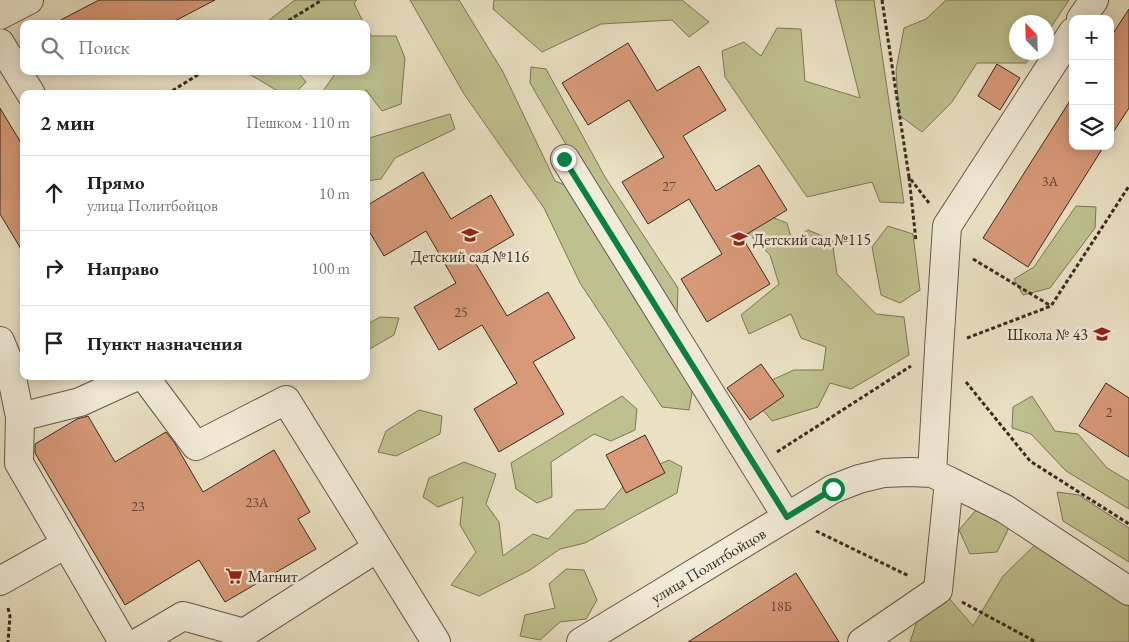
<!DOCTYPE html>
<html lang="ru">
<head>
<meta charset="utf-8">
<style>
  :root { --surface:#fff; --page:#f2f2f2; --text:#202124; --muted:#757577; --line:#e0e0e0 }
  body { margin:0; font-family:"EB Garamond",serif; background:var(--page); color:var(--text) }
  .controls { position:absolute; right:15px; top:15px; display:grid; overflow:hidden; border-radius:10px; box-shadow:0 2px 12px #0003 }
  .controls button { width:45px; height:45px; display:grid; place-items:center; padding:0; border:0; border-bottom:1px solid var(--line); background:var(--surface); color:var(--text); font:25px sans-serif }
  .compass { position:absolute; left:1009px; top:15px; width:45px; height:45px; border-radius:50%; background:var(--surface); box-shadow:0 2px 12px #0003; rotate:337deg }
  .stop { position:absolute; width:15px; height:15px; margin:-11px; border:4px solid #0b8043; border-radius:50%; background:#fff }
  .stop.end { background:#0b8043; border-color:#fff; box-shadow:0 1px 5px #0008 }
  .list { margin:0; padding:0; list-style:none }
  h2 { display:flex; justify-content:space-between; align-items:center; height:65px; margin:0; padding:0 20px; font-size:21px }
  h2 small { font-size:16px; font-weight:400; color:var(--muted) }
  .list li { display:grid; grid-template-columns:32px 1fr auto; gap:15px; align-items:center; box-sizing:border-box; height:75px; padding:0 20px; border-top:1px solid var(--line) }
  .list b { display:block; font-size:19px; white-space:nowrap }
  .list p { margin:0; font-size:16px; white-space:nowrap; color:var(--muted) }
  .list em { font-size:16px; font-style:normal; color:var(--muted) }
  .icon { flex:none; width:28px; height:28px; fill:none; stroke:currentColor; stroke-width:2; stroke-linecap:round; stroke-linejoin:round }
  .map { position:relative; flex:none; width:1129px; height:642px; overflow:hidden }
  .search { position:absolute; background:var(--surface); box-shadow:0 2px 12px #0003; left:20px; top:20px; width:350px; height:55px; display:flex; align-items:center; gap:12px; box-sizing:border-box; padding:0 18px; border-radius:10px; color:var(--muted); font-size:19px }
  .panel { position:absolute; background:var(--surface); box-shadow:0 2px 12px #0003; left:20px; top:90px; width:350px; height:290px; border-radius:10px }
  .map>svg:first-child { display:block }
  .green { fill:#bec18f; stroke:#7c7658 }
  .building { fill:#d79978; stroke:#392a22 }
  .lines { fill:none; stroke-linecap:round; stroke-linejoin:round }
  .minor-casing { stroke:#65584a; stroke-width:30 }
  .path { stroke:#392a22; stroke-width:3; stroke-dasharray:4 2.5; stroke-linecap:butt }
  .minor { stroke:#f1ecd9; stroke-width:28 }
  .route { stroke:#0b8043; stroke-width:6 }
  .labels { text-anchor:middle; stroke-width:5; stroke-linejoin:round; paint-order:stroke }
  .number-label { font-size:14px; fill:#604638 }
  .poi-label { font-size:16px; fill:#392a22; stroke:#f1ecd9; text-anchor:start }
  .street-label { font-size:16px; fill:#392a22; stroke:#f1ecd9 }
</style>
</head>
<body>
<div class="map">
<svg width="1129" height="642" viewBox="0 0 1129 642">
  <rect width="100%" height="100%" fill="#eae1c4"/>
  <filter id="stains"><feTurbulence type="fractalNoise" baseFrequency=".004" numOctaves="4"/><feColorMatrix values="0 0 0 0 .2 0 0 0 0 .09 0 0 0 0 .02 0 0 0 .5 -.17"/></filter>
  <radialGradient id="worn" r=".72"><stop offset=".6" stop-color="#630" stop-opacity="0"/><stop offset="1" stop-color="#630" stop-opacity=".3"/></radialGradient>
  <!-- green -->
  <path class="green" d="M295,0H357L354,3L364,24H264Z
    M410,0H459L503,72L555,181L572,188L578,165L530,83L531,67L546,69L605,177L678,288L677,317L694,381L689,410L662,407L580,283L544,208L464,94Z
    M494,0H682L709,22L689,37L672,20L601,24L542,52L493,9Z
    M835,0H874L904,203L880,202L872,182L807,197L725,77L722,51L744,42L761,56L777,28L801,29L805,81L860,98Z
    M946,0H1069L1047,33L1046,22H1016V52L1033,53L1026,63H977L952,102L922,132L899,115L896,70L904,28L926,19Z
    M366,28L371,36H396L405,58L401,104L382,111L366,90L362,94H321L337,71H366Z
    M244,71H297L306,82L294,94H283Z
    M450,114L455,129L395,158L381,179L366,181V139Z
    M1076,206L1096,207L1095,228L1050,288L1023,295L1014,279L1034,267Z
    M752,210L787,223L792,241L808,230L832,240L837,274L876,314L904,317L909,355L851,389L830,383L818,407L772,421L758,404L765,383L794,370H823L826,347L801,338L791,314L749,334L741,315L779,284L770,255L741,226Z
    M888,226L913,234L920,290L900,303L881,295L872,247Z
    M380,317L399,318L394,335L366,351V325Z
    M622,396L637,409L635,430L611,441L594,434L551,462L552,497L537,503L516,489L511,463Z
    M1032,396L1055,431L1078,434L1107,468L1129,481V509L1066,471L1031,434L1012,428L1013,407Z
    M419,410L442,416L440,434L396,456L378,452L386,431Z
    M669,460L682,467L677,493L585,543L560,549L530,570L479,596L451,585L476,552L460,525L463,497L438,507L423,497L429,478L464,462L496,474L486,504L499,522L503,556L533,534L548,539L576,510L604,509L632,476Z
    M1057,492L1079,495L1129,528V562L1063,521Z
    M975,511H999L1008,530L997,552L970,554L959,530Z
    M1037,543L1129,590V642H910L920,612L948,597L973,626L1003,576Z
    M566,569L584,570L597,600L586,619L560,622L540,640L520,636L525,615L555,608L549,584Z"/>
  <!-- building -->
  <path class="building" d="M99,0H215L169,24H53Z
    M1129,9V108L1110,137V38Z
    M628,43L657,91L699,66L726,110L683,136L716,191L759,165L787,210L742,237L770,284L707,322L681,279L722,254L689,199L648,224L622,182L664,157L629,100L588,125L562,83Z
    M997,64L1020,78L1000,110L978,96Z
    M1073,96V146H1104L1028,267L983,238Z
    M0,108L24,148V254L0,214Z
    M423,172L451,219L491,195L514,235L473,259L507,316L548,292L575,338L533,362L564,414L499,452L474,409L517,383L482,325L439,350L414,307L456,283L426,231L384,256L366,226V206Z
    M761,364L784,396L750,420L727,388Z
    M1106,383L1129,398V457L1079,426Z
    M88,416L115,462L166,432L174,442L203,492L274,450L310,512L298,519L316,549L225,602L199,560L125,605L35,453V444L77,419Z
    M645,435L665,473L626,493L606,455Z
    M796,573L839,642H688Z"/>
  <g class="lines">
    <!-- minor casing -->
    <g class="minor-casing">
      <path id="minor" d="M0,15L29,0
        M1081,19L1094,0
        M0,43L31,94
        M565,159L787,517
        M0,341L9,363L20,417L19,463L123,642
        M144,376L196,446L286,400L436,642
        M20,417L80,402L137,376
        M932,473L939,349L947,226L1073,32
        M0,581L66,544
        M139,642L183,616L244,633L377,548
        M581,642L833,489L859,479L884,473L910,472L932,473L949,481L1005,509L1129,591
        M862,642L938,590L949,481"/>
    </g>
    <!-- path -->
    <path class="path" d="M882,0L909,177L929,203
      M283,24L322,0
      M167,94L204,71
      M909,177L916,241
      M973,259L1051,306
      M967,338L1051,306L1129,186
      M966,382L1030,461L1129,524
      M777,452L911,366
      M816,531L909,576
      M962,602L1036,642
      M8,608L10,616L8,642"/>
    <!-- minor -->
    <use href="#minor" class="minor"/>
  </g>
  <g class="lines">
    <!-- route -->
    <path class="route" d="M564,159L787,517L833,489"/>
  </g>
  <!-- icons -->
  <defs>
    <g id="school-bare" transform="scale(1.35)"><path d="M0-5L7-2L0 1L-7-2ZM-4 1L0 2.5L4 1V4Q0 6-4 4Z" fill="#8f2418" stroke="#f1ecd9" stroke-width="2.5" paint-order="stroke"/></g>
    <g id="supermarket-bare" transform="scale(1.35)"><path d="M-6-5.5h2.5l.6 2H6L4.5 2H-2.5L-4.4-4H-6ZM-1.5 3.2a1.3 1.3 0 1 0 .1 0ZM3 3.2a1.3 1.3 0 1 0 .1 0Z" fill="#8f2418" stroke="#f1ecd9" stroke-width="2.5" paint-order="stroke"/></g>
  </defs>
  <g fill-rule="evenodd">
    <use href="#school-bare" x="470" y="235"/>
    <use href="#school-bare" x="739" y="239"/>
    <use href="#school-bare" x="1102" y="334"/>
    <use href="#supermarket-bare" x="234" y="576"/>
  </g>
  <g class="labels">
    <!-- number labels -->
    <g class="number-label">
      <text x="1050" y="186">3А</text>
      <text x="669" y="191">27</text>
      <text x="461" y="317">25</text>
      <text x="1109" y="417">2</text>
      <text x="257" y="507">23А</text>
      <text x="138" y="511">23</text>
      <text x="781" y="611">18Б</text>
    </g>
    <!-- poi labels -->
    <g class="poi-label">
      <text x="753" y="245">Детский сад №115</text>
      <text x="470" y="262" text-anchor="middle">Детский сад №116</text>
      <text x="1088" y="340" text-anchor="end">Школа № 43</text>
      <text x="248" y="582">Магнит</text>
    </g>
    <!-- street labels -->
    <g class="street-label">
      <text transform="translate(708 565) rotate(-31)" y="6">улица Политбойцов</text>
    </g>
  </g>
  <rect width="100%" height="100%" filter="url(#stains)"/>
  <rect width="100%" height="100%" fill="url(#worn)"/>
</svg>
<div class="controls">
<button>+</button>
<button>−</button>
<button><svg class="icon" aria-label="layers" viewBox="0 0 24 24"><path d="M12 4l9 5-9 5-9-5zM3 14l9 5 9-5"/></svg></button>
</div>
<svg class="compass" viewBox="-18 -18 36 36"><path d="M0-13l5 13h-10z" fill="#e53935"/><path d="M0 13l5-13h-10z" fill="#757577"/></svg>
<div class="stop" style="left:833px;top:489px"></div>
<div class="stop end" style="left:564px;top:159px"></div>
<div class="search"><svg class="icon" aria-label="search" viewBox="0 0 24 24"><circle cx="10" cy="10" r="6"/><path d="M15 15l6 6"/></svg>Поиск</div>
<section class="panel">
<h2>2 мин<small>Пешком · 110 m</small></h2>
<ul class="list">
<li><svg class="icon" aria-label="ahead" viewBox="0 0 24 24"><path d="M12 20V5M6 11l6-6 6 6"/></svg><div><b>Прямо</b><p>улица Политбойцов</p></div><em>10 m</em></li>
<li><svg class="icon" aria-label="right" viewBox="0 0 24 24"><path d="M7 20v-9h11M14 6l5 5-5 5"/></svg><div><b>Направо</b></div><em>100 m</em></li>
<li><svg class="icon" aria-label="arrive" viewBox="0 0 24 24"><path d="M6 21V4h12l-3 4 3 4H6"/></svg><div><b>Пункт назначения</b></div></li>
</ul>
</section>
</div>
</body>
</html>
